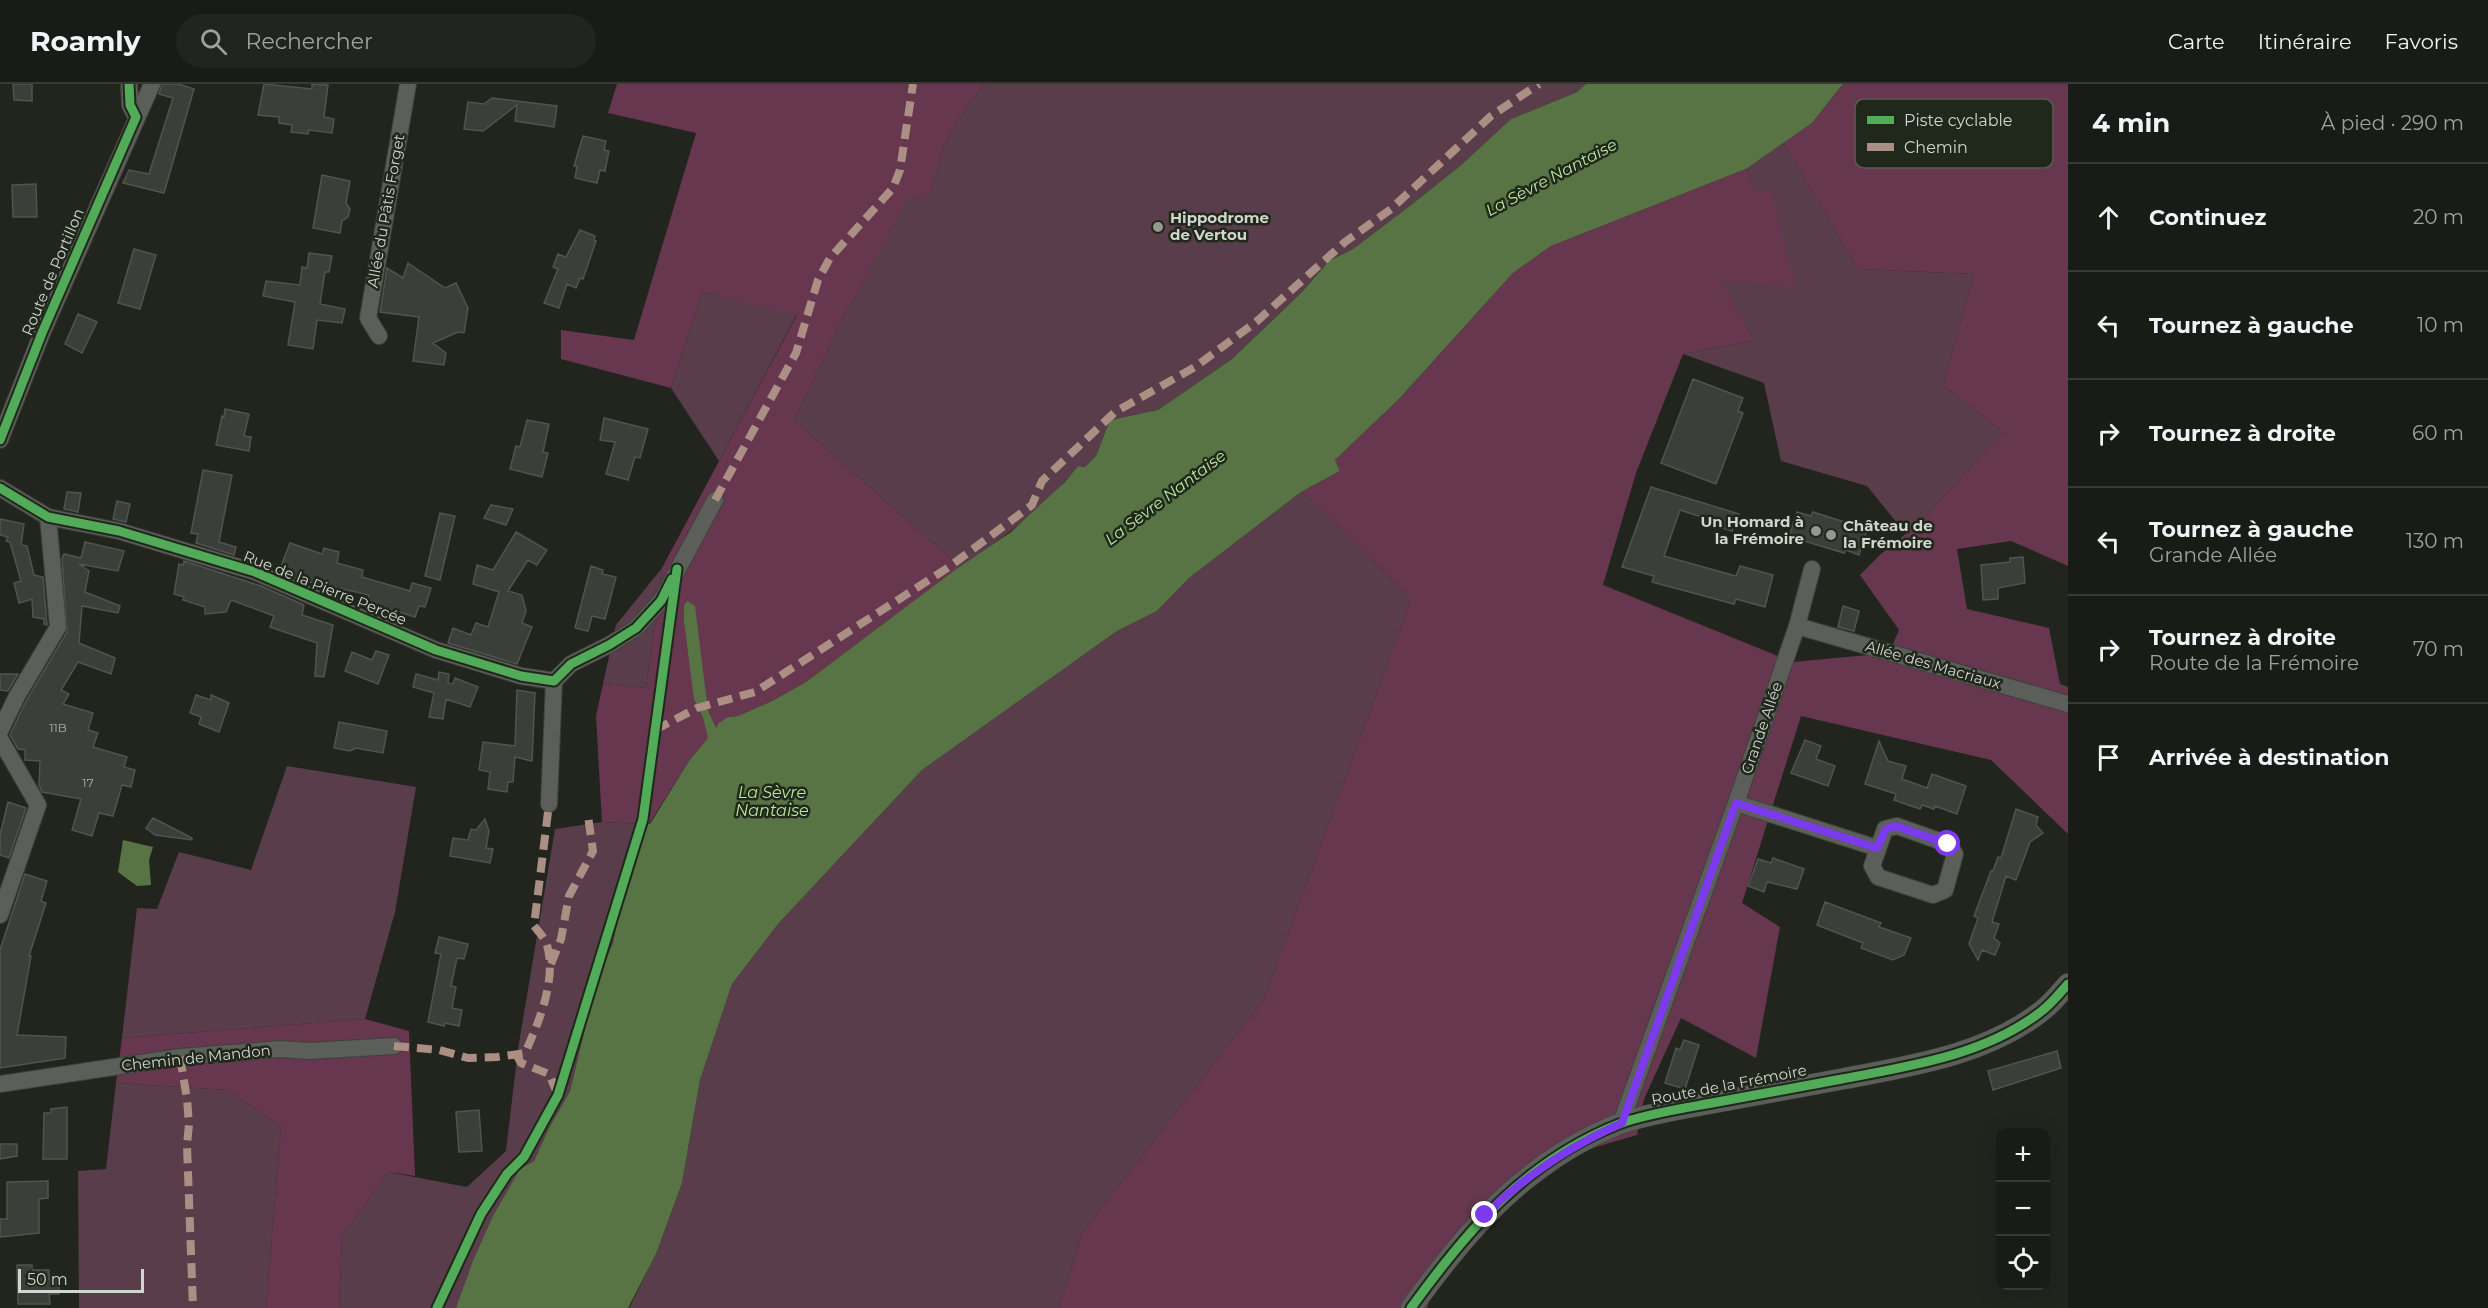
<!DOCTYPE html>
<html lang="fr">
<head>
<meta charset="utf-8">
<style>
  :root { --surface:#191c16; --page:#22251f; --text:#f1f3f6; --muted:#9fa1a1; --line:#373a35 }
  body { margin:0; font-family:Montserrat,sans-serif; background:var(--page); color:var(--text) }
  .controls { position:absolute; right:18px; bottom:18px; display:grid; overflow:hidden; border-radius:12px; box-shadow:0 6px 24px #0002 }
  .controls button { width:54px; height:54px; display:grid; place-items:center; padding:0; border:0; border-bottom:2px solid var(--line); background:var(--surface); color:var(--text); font:30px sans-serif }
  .scale { position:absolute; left:18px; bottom:15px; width:126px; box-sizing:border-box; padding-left:6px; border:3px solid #d1d6ce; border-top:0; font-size:16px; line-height:21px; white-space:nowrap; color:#d1d6ce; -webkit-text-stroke:4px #20281b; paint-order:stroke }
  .stop { position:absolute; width:18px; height:18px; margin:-14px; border:4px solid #7c3aed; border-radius:50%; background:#fff }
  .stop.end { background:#7c3aed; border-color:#fff; box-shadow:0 2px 6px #0008 }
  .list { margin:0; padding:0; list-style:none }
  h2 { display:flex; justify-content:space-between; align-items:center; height:78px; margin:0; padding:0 24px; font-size:26px }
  h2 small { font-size:20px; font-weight:400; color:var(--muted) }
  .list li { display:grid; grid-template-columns:39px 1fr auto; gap:18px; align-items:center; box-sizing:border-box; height:108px; padding:0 24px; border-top:2px solid var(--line) }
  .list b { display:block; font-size:22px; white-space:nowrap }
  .list p { margin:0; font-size:20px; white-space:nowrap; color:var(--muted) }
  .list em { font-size:20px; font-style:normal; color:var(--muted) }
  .icon { flex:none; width:33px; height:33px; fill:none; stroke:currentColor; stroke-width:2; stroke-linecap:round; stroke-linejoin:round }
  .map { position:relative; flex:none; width:2068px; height:1224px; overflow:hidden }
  header { display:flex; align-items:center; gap:36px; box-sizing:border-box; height:84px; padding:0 30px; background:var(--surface); border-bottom:2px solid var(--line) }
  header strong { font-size:28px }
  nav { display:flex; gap:33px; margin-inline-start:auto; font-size:21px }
  .search { width:420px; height:54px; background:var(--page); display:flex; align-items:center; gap:15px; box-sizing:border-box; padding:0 21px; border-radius:33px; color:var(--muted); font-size:22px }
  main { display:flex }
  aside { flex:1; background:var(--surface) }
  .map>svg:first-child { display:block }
  .green { fill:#5a3d4a }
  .forest { fill:#66374e }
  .water { fill:#587444 }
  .building { fill:#3b3f39; stroke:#50544e; stroke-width:1.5 }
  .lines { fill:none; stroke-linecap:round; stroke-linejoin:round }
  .minor-casing { stroke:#3e423b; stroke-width:18 }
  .tertiary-casing { stroke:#3e423b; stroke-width:22 }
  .minor { stroke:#5b5e59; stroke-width:16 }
  .tertiary { stroke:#5b5e59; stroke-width:21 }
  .quiet { stroke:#ac8f84; stroke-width:8; stroke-dasharray:15 8; stroke-linecap:butt }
  .cycleway-casing { stroke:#20281b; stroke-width:13 }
  .cycleway { stroke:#51ab58; stroke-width:9 }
  .route { stroke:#7c3aed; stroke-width:8 }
  .poi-dot { fill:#939890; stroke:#20281b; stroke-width:2 }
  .labels { text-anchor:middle; stroke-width:5; stroke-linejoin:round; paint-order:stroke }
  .number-label { font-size:12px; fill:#acb0a9 }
  .street-label { font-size:15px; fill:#d1d6ce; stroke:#20281b }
  .poi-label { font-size:15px; font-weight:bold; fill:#d1d6ce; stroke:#20281b; text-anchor:start }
  .water-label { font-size:16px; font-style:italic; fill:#b9e99b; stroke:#20281b }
  .key { fill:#20281b; stroke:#555c51; stroke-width:1.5 }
  .key-label { font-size:16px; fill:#d1d6ce }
</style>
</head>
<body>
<header>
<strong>Roamly</strong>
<div class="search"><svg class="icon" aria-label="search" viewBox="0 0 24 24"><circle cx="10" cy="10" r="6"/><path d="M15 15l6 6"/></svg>Rechercher</div>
<nav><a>Carte</a><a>Itinéraire</a><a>Favoris</a></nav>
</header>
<main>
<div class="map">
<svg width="2068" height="1224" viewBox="0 0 2068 1224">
  <rect width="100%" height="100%" fill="#21251e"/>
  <!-- green -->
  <path class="green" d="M985,0H1586L1577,8L1511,35L1460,82L1411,121L1353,165L1329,177L1302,208L1232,275L1158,326L1108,341L1096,372L1085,383L1078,382C1046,423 1003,454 960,483L794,336L840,241L910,109L928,116L944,61L967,23Z
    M1783,59L1858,185L1974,190L1943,301L2003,348L1919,439L1906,450L1867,402L1781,377L1764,299L1683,270L1754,256L1721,196L1755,105L1746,85Z
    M702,208L797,230L719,377L671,304Z
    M1301,408L1325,429L1411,516L1264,915L1082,1149L1059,1224H629L656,1170L682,1099L700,996L732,900L778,840L922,686L1117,547L1157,527L1189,494Z
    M662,484L646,604L603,600L616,541Z
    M287,682L416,703L395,828L365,935L122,954L137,824L157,825L179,768L251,786Z
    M602,738L645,740L637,773L622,812L613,859L597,895L570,1007L549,1044L534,1077L520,1085L456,1224H339L342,1153L388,1088L467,1103L506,1067L518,965L555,745Z
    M116,999L228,1006L281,1043L266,1224H79L78,1087L106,1085Z"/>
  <!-- forest -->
  <path class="forest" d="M617,0H985L967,23L944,61L928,117L910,110L840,241L794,336L960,483L806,598L772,617L738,632L728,633L689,677L649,740L602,738L596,632L603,600L646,604L662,484L797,231L702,208L671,304L561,275V246L634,256L696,49L608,29Z
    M1843,0H2068V482L2011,457L1957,465L1967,525L2049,544L2060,600L2068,603V750L1991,676L1801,632L1742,819L1780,843L1756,974L1681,934L1644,1015L1637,1051L1582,1067L1509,1121L1433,1206L1427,1224H1059L1082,1149L1264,915L1411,516L1325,429L1301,408L1340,387L1335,376L1398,316L1513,189L1551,162L1746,85L1755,105L1771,107L1796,203L1722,197L1754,256L1683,270L1636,389L1603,501L1793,578L1889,569L1899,546L1860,491L1881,470L1919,439L2003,348L1943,301L1974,190L1858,185L1783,59L1812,39Z
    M365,935L409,947L415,1092L388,1088L342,1153L339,1224H266L281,1043L228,1006L116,999L122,954Z"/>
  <!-- water -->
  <path class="water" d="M1586,0H1843L1812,39L1746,85L1551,162L1513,189L1398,316L1335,376L1340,387L1301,408L1189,494L1157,527L1117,547L922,686L778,840L732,900L700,996L682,1099L656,1170L628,1224H456L473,1177L493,1132L520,1085L534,1077L549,1044L570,1007L597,895L613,859L622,812L637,773L645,740H650L689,677L708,654L703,633L694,615L684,537V522L687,517L695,522L708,627L716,644L719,639L728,633L738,632L772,617L806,598L955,486L1011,448L1065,398L1078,382L1085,383L1096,372L1108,341L1112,336L1158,326L1232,275L1302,208L1329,177L1353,165L1411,121L1460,82L1511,35L1577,8Z
    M123,756L153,763L149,776L151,801L137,802L118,788Z"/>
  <!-- building -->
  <path class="building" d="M13,0H32V17L14,16Z
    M162,0H178L194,5L164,109L123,99L129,86L149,90L173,14L159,10Z
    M264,0L312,5V0L328,1L324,33L334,35L332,49L309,46L308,50L291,48L292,41L279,39V33L258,31Z
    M492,14L557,22L554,43L515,37L517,21L483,47L464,45L468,18L484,20Z
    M583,52L606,57L604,66L609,67L605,87L600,86L597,99L575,94L577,82H574Z
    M322,91L350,97L346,119L350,125L348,133L342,137L340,149L313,144Z
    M36,100L37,133H13L12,101Z
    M580,146L595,152L594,156L596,157L583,195L580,194L576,204L567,200L559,224L544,219L558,185L553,183L558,170L566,173Z
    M134,165L156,171L140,225L118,219Z
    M309,169L332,172L329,188H325L320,220L345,225L342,239L317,236L313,265L288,261L295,218L263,212L266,197L300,201L302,183L307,184Z
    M408,179L445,204L456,199L468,224L464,249L458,248L433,259L446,269L444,281L413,277L419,233L380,228L387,184L403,194Z
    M78,230L97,238L82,269L65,260Z
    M1693,295L1743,314L1738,327L1743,329L1716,400L1661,379Z
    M225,325L249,330L244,352L251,353L249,367L216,361L222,332L224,333Z
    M604,334L648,345L640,374L635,373L628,396L606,390L615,358L600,356Z
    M527,336L549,340L543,368L548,369L542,393L510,385L516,362L520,363Z
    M203,386L232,391L219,458L236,463L234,471L196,459L198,450L191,449Z
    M1651,403L1739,430L1732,447L1713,441L1714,437L1680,426L1664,472L1736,492L1740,482L1773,491L1765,523L1736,515L1734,520L1652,498L1654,492L1622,483Z
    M67,408L81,409L78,428L64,425Z
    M117,417L130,420L126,438L113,435Z
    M491,421L513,425L506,441L484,434Z
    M1797,428L1811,432L1813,428L1854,441L1853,444L1866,449L1859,471L1846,466L1844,469L1804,457V453L1790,449Z
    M440,429L455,432L440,496L425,492Z
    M0,435L24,440L21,461L27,462L34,491L43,493L47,541L44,540V535L33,533L32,515L19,519L14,499L21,497L10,458L6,457L8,453L0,451Z
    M516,448L547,466L537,481L528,476L508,507L522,511L526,527L522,539L532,543L517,580L448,559L453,544L471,551L476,539L488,543L499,508L473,500L477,481L493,486Z
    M85,458L124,467L118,487L79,480L89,487L85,508L120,522L118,529L82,522L79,559L115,574L111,590L78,578L61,606L69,610L63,620L93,629L88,646L98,649L93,663L127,673L124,683L135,686L131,703L122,701L113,732L99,729L92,752L72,746L81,715L42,708L39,701L40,677L25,676V666L18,665L10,651L26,617L67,548L62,475L64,470L81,474Z
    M290,459L322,470L324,464L339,468L337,479L363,486L362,493L410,507L412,499L431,504L425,523L419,522L415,533L366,518L369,511L329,502L330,499H314L300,496L279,487Z
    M2023,473L2025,499L1998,504V515L1983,516L1981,481L2010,478V474Z
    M184,477L261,502L304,521L302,531L333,541L324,593L315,592L317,559L270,543L274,532L231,516L226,528L205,530V523L183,516L184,513L174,510L179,480L183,481Z
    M591,482L603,486L602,490L616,493L605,535L592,532L588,547L575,544Z
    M1843,522L1859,527L1854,547L1838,543Z
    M376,567L389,571L378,600L345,587L352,568L372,576Z
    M439,588L449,590L448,599L453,600L455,594L478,603L470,623L446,615L443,635L429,633L434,609L413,603L416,590L438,596Z
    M0,590H18L8,607L0,606Z
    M517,606L535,609L532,677L515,673L513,698H508L507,708L488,705L490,688L479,686L483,658L515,662Z
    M196,611L211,616V611L229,619L219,648L199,640L201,633L190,629Z
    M339,638L387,647L383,669L356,664L350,667L334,664Z
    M1805,656L1821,662L1816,675L1835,682L1828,702L1791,689Z
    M1879,657L1888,677L1906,682L1902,695L1927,704L1932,690L1966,702L1957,730L1935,722L1934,725L1922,721L1920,725L1894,716L1896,710L1865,700Z
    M8,718L26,724L9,774L0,771V751Z
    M2016,725L2038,733L2036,741L2043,749L2030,758L2016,796L2006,792L1992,838L1999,840L1994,854L2000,859L1995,871L1982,866L1978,876L1969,860L1978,834L1974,832L1991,787H1993L1998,773L2001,774Z
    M153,734L192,754V756L155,751L146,744Z
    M485,735L489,747L486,764L493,765L490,779L450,772L453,754L468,756L471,745L476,746Z
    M1773,774L1804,785L1797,805L1767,798L1764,808L1748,802L1758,775L1771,779Z
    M25,790L47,797L41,817L46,819L29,872H31L17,951L66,953L65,974L0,984V866Z
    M1825,818L1881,839L1879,843L1911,854L1904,871L1893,876L1861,864L1863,859L1817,841Z
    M439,853L468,860L464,875L457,874L451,902L456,903L452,924L462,926L459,942L445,939L444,942L428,938L441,870L435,869Z
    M1684,956L1699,961L1685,1005L1665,999L1676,964L1680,966Z
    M2057,967L2061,984L1993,1006L1988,987Z
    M67,1023V1075H43L44,1029H51V1025Z
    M479,1026L482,1067L459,1068L456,1028Z
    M0,1060H17V1072L0,1075Z
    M48,1097V1114L39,1115V1149L0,1153V1135H7V1098Z
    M17,1181H32V1186H49V1195H59V1210H49L50,1220H18Z"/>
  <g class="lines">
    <!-- minor casing -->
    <g class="minor-casing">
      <path id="minor" d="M129,0L130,21L136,33
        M379,252L368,234L408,0
        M0,356L42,249L152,0
        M0,404L48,433L119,447L255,488L436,566L521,592L554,597
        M1797,542L2068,620
        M0,647L17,612L58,543L48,433
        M0,655L38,721L0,831
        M1736,719L1877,764
        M549,720L554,597L571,580L609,561L636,544L661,517L715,416
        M1897,742L1948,760L1955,770L1945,806L1933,811L1878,793L1872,782L1885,745Z
        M0,1000L180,973L280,965L309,967L394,962
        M1621,1039L1736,719L1797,542L1812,485"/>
    </g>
    <!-- tertiary casing -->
    <g class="tertiary-casing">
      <path id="tertiary" d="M1411,1224C1468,1145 1526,1077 1619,1040C1645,1030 1685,1024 1712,1019C1755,1011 1799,1003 1842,995C1910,982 1987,971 2043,926C2052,919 2060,909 2068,900"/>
    </g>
    <!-- minor -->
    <use href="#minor" class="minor"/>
    <!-- tertiary -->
    <use href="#tertiary" class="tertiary"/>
    <!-- quiet -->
    <path class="quiet" d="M715,416L796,269L818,196L830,174L893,104L900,86L913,0
      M655,646L697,624L755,608L949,483L1032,421L1042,397L1115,328L1195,283L1256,238L1345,158L1391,125L1491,32L1539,0
      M551,880L561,855L569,812L593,767L588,732
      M394,962L439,966L468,974L497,973L525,969C539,938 557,895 547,861C545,854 538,847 534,842L549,720
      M516,970L521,979L549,990L558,1011
      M180,973L187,1015L189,1040L187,1061L193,1224"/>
    <!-- cycleway casing -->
    <g class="cycleway-casing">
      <path id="cycleway" d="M0,356L42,249L136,33L130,21L129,0
        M0,404L48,433L119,447L255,488L436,566L521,592L554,597L571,580L609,561L636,544L661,517L672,495
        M437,1224L481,1130L507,1090L524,1073L558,1011L643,735L677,485
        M1411,1224C1468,1145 1526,1077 1619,1040C1645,1030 1685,1024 1712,1019C1755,1011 1799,1003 1842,995C1910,982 1987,971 2043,926C2052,919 2060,909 2068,900"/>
    </g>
    <!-- cycleway -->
    <use href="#cycleway" class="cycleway"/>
  </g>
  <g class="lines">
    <!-- route -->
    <path class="route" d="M1485,1131C1526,1091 1570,1062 1622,1039L1736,719L1877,764L1886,745L1896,742L1948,760"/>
  </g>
  <!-- markers -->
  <g class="poi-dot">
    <circle cx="1158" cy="143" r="6"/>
    <circle cx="1816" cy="447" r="6"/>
    <circle cx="1831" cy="451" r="6"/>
  </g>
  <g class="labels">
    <!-- number labels -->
    <g class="number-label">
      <text x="58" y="648">11B</text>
      <text x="88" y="703">17</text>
    </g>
    <!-- street labels -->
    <g class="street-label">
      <text transform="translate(386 127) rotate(-80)" y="5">Allée du Pâtis Forget</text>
      <text transform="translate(53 188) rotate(-67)" y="5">Route de Portillon</text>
      <text transform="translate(325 504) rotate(22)" y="5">Rue de la Pierre Percée</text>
      <text transform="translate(1933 581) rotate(16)" y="5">Allée des Macriaux</text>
      <text transform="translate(1762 644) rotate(-71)" y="5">Grande Allée</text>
      <text transform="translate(196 974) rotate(-6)" y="5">Chemin de Mandon</text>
      <text transform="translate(1729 1001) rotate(-11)" y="5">Route de la Frémoire</text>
    </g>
    <!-- poi labels -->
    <g class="poi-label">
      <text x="1170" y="139">Hippodrome<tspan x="1170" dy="17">de Vertou</tspan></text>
      <text x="1804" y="443" text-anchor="end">Un Homard à<tspan x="1804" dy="17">la Frémoire</tspan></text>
      <text x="1843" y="447">Château de<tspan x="1843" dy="17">la Frémoire</tspan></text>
    </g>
    <!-- water labels -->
    <g class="water-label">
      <text transform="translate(1551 93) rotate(-28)" y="6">La Sèvre Nantaise</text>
      <text transform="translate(1165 413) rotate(-37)" y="6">La Sèvre Nantaise</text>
      <text x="772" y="714">La Sèvre<tspan x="772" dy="18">Nantaise</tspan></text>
    </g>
  </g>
  <!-- legend -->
  <rect x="1855" y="15" width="198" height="69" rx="9" class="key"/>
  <rect x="1867" y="32" width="27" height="8" fill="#51ab58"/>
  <rect x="1867" y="59" width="27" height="8" fill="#ac8f84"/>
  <g class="key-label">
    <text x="1904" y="42">Piste cyclable</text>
    <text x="1904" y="69">Chemin</text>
  </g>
</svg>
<div class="controls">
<button>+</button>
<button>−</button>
<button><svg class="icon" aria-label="locate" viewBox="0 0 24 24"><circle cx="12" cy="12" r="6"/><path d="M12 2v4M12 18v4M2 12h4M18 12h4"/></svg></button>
</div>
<div class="scale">50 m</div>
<div class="stop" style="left:1948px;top:760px"></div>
<div class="stop end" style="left:1485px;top:1131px"></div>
</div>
<aside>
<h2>4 min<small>À pied · 290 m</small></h2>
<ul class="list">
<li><svg class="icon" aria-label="ahead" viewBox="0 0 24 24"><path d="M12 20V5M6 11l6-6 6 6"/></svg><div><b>Continuez</b></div><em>20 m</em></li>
<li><svg class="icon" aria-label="left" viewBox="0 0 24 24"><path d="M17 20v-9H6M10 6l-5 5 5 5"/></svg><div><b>Tournez à gauche</b></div><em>10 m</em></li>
<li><svg class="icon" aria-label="right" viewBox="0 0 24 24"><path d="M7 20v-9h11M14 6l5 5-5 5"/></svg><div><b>Tournez à droite</b></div><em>60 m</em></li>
<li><svg class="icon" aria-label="left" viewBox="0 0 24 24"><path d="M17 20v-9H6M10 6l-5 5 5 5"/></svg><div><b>Tournez à gauche</b><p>Grande Allée</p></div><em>130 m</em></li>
<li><svg class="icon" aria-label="right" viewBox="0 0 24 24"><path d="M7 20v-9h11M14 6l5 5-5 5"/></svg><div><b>Tournez à droite</b><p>Route de la Frémoire</p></div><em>70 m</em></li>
<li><svg class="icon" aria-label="arrive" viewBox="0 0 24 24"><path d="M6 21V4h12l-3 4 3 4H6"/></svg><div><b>Arrivée à destination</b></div></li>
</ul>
</aside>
</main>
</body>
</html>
